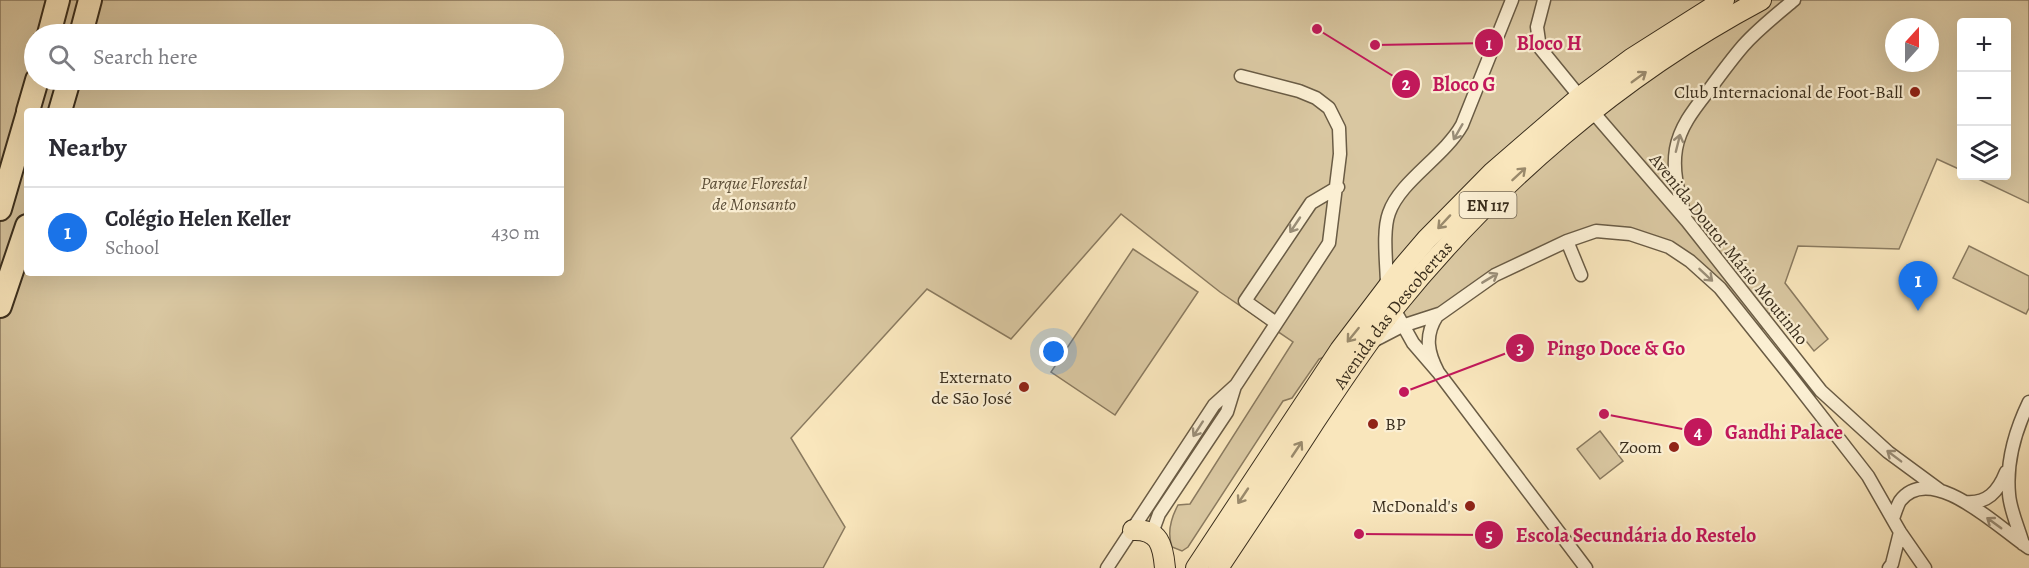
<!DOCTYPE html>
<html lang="en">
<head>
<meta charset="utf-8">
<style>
  :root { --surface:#fff; --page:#f7f7f7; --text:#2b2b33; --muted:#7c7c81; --line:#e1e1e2; --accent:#1a73e8 }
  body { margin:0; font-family:Alegreya,serif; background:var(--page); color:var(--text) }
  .controls { position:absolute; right:18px; top:18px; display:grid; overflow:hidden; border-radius:6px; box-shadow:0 6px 24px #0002 }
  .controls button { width:54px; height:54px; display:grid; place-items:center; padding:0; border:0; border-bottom:2px solid var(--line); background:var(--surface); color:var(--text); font:30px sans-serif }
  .compass { position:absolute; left:1885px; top:18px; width:54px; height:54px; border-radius:50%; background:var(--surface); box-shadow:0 6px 24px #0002; rotate:21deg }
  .you { position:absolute; left:1054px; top:352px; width:21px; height:21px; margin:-15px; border:4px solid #fff; border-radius:50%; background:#1a73e8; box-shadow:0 0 0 9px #1a73e833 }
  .badge { display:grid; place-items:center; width:39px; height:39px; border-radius:50%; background:var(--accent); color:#fff; font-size:20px; font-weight:700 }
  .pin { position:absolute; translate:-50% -50px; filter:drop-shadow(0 2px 3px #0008) }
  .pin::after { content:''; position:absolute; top:32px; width:21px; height:18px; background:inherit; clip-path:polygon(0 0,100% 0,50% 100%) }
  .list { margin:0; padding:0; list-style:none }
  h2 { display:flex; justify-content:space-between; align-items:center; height:78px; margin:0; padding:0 24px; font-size:26px }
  h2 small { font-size:20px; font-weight:400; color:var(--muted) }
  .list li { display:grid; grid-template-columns:39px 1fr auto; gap:18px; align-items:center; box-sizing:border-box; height:90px; padding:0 24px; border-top:2px solid var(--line) }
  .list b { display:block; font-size:22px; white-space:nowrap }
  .list p { margin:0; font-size:20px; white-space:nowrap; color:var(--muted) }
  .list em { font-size:20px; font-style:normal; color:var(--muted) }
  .icon { flex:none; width:33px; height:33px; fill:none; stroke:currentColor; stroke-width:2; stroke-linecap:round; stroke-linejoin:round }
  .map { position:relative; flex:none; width:2029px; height:568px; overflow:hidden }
  .search { position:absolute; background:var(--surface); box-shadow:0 6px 24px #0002; left:24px; top:24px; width:540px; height:66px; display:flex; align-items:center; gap:15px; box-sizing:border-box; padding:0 21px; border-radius:33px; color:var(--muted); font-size:22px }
  .panel { position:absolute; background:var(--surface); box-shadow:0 6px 24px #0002; left:24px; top:108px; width:540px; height:168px; border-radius:6px }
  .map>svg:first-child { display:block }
  .green { fill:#d9c7a1; stroke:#8a7a5f; stroke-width:1.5; fill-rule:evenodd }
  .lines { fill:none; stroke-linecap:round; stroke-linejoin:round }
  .minor-casing { stroke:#6a5c45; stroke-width:15 }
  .primary-casing { stroke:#3a2e1d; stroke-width:22 }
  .motorway-casing { stroke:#3a2e1d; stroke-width:26 }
  .minor { stroke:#fbefd3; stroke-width:12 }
  .primary { stroke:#f9e6bc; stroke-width:20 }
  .motorway { stroke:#f9e6bc; stroke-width:22 }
  .oneway { stroke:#9a8a6c }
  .oneway2 { stroke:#9a8e78 }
  .poi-dot { fill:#8f2418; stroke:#fbefd3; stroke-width:2 }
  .labels { text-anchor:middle; stroke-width:4.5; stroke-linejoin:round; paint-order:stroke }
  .shield { fill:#fbefd3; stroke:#746854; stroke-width:1.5 }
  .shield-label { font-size:16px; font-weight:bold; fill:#3a2e1d }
  .poi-label { font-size:18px; fill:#3a2e1d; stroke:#fbefd3; text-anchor:end }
  .park-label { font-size:18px; font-style:italic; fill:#5a4d37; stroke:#fbefd3 }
  .street-label { font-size:18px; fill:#3a2e1d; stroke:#fbefd3 }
  .leader { fill:none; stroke:#c2185b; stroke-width:2 }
  .callout-dot { fill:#c2185b; stroke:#fbefd3; stroke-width:2 }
  .mark-label { font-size:18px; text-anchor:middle; font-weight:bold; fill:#fff }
  .callout-label { font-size:20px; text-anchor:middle; font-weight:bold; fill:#c2185b; stroke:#fbefd3; stroke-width:4.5; stroke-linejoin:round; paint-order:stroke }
</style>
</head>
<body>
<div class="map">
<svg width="2029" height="568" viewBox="0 0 2029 568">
  <rect width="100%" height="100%" fill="#f9e6bc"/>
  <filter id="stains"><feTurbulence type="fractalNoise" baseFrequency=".00333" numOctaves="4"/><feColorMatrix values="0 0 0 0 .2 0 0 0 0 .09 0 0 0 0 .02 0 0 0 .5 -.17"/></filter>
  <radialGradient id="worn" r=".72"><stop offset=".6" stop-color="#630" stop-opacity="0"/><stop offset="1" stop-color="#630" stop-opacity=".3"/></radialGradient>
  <!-- green -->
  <path class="green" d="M0,0H2029V203L1972,176H2006V22H1962L1961,170L1937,159L1899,249L1798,246L1785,283L1828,339L1814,351L1775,302L1762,329L1692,259L1659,241L1583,235L1459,299L1319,359L1292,398L1283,401L1188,547L1182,551L1172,547C1167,533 1171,518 1178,505L1190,504L1293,342L1220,292L1121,214L1011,339L927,289L791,438L845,527L823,568H0ZM1894,27H1930V63H1894ZM34,34H554V80H34ZM27,111H561V273H27Z
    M1969,246L2029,276V308L2026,314L1953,278Z
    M1133,249L1198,292L1115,415L1051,372Z
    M1600,431L1623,461L1600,479L1577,449Z"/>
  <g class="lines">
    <!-- minor casing -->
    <g class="minor-casing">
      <path id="minor" d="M1544,0L1537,27L1540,48L1580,97L1687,221L1821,391L1888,452L1941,491
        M1685,216C1679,194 1672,173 1676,149C1680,126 1695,108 1709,90C1720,75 1731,60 1743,46C1758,29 1776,15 1794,0
        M1567,241L1581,275
        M1387,286C1387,266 1382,232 1389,213C1400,181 1444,157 1462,125L1512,0
        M1394,309L1413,343L1438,372L1586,568
        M1276,323L1245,301L1311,203L1338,187
        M1375,340L1402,326L1439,314
        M1438,372C1428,353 1424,336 1437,316L1495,275L1567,241L1596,231L1630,234L1669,247L1690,261L1720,288L1791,377L1868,476L1900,532L1925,568
        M1965,502C1987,504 1998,492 2006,472
        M1893,519C1895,513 1897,506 1900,501C1931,460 2001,530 2029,548
        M1152,533L1159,514L1227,412L1235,386
        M2023,544C2019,529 2010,510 2009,494C2006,462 2015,431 2029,402
        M1107,568L1214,405L1236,385L1329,243L1340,154L1339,128L1329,108L1316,98L1299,91L1241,76
        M1889,568L1892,564L1900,532"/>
    </g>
    <!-- primary casing -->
    <g class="primary-casing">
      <g id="primary">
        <path d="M1133,530C1159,529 1163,545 1165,568"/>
        <path d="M1196,568L1340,350L1403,267L1427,239L1493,172L1580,97L1631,59L1724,0"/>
        <path id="s1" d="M1218,568C1250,520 1282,472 1313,424C1339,385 1365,345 1394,308C1494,184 1620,75 1761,0"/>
      </g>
    </g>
    <!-- motorway casing -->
    <g class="motorway-casing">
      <path id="motorway" d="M49,34L58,0
        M81,34L90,0
        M28,111L37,80
        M60,111L69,80
        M0,209L27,116
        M0,306L27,226"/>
    </g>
    <!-- minor -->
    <use href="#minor" class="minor"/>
    <!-- primary -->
    <use href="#primary" class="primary"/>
    <!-- motorway -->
    <use href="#motorway" class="motorway"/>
  </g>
  <!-- one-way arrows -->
  <defs><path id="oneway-shaft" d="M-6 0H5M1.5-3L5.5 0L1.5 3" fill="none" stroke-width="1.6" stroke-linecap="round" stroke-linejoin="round" transform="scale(1.5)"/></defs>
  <g class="oneway">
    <use href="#oneway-shaft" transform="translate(1639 77) rotate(-36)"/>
    <use href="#oneway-shaft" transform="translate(1519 174) rotate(-43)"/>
    <use href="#oneway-shaft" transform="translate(1444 222) rotate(133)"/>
    <use href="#oneway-shaft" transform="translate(1353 335) rotate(129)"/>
    <use href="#oneway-shaft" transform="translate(1297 449) rotate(-56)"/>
    <use href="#oneway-shaft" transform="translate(1243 496) rotate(124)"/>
  </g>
  <g class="oneway2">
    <use href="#oneway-shaft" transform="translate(1458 132) rotate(120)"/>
    <use href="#oneway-shaft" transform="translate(1678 143) rotate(-76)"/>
    <use href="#oneway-shaft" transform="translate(1295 225) rotate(124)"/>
    <use href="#oneway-shaft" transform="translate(1706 275) rotate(43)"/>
    <use href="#oneway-shaft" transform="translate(1490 278) rotate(-31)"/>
    <use href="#oneway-shaft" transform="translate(1198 429) rotate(123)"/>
    <use href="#oneway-shaft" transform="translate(1894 456) rotate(-143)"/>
    <use href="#oneway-shaft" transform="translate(1994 523) rotate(-144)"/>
  </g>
  <!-- markers -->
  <g class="poi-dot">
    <circle cx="1915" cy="92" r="6"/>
    <circle cx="1024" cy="387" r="6"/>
    <circle cx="1373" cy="424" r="6"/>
    <circle cx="1674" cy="447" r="6"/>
    <circle cx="1470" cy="506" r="6"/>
  </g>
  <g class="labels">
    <!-- shield labels -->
    <rect class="shield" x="1459.5" y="192" width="57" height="26" rx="4.5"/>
    <g class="shield-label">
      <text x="1488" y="211">EN 117</text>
    </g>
    <!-- poi labels -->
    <g class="poi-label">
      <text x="1903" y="98">Club Internacional de Foot-Ball</text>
      <text x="1012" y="383">Externato<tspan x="1012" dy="21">de São José</tspan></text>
      <text x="1385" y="430" text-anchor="start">BP</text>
      <text x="1662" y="453">Zoom</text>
      <text x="1458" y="512">McDonald's</text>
    </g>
    <!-- park labels -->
    <g class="park-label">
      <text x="754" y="189">Parque Florestal<tspan x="754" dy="21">de Monsanto</tspan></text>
    </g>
    <!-- street labels -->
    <g class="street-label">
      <text transform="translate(1729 249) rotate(51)" y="6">Avenida Doutor Mário Moutinho</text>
      <text dy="6" stroke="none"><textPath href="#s1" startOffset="308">Avenida das Descobertas</textPath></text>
    </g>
  </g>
  <!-- callouts -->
  <path class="leader" d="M1375 45L1489 43M1317 29L1406 84M1404 392L1520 348M1604 414L1698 432M1359 534L1489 535"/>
  <g class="callout-dot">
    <circle cx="1375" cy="45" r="6"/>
    <circle cx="1317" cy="29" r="6"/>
    <circle cx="1404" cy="392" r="6"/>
    <circle cx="1604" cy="414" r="6"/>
    <circle cx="1359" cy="534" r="6"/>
    <circle cx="1489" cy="43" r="15"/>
    <circle cx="1406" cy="84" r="15"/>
    <circle cx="1520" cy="348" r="15"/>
    <circle cx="1698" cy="432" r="15"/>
    <circle cx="1489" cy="535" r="15"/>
  </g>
  <g class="mark-label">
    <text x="1489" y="50">1</text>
    <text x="1406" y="90">2</text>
    <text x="1520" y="354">3</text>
    <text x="1698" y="438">4</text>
    <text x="1489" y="541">5</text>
  </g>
  <g class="callout-label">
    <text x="1549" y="50">Bloco H</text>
    <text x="1464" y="91">Bloco G</text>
    <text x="1616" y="355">Pingo Doce &amp; Go</text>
    <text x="1784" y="439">Gandhi Palace</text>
    <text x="1636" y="542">Escola Secundária do Restelo</text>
  </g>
  <rect width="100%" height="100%" filter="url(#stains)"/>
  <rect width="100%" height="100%" fill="url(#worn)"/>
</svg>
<div class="controls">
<button>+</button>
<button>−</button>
<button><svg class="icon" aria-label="layers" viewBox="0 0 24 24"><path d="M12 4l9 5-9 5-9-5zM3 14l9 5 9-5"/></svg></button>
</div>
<svg class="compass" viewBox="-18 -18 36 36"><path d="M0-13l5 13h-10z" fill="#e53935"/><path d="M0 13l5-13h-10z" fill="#7c7c81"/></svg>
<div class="you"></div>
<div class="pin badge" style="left:1918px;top:311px">1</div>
<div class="search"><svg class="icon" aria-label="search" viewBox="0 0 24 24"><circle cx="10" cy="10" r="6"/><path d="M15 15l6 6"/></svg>Search here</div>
<section class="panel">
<h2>Nearby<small></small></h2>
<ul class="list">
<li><span class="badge">1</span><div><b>Colégio Helen Keller</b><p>School</p></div><em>430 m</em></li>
</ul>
</section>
</div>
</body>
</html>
